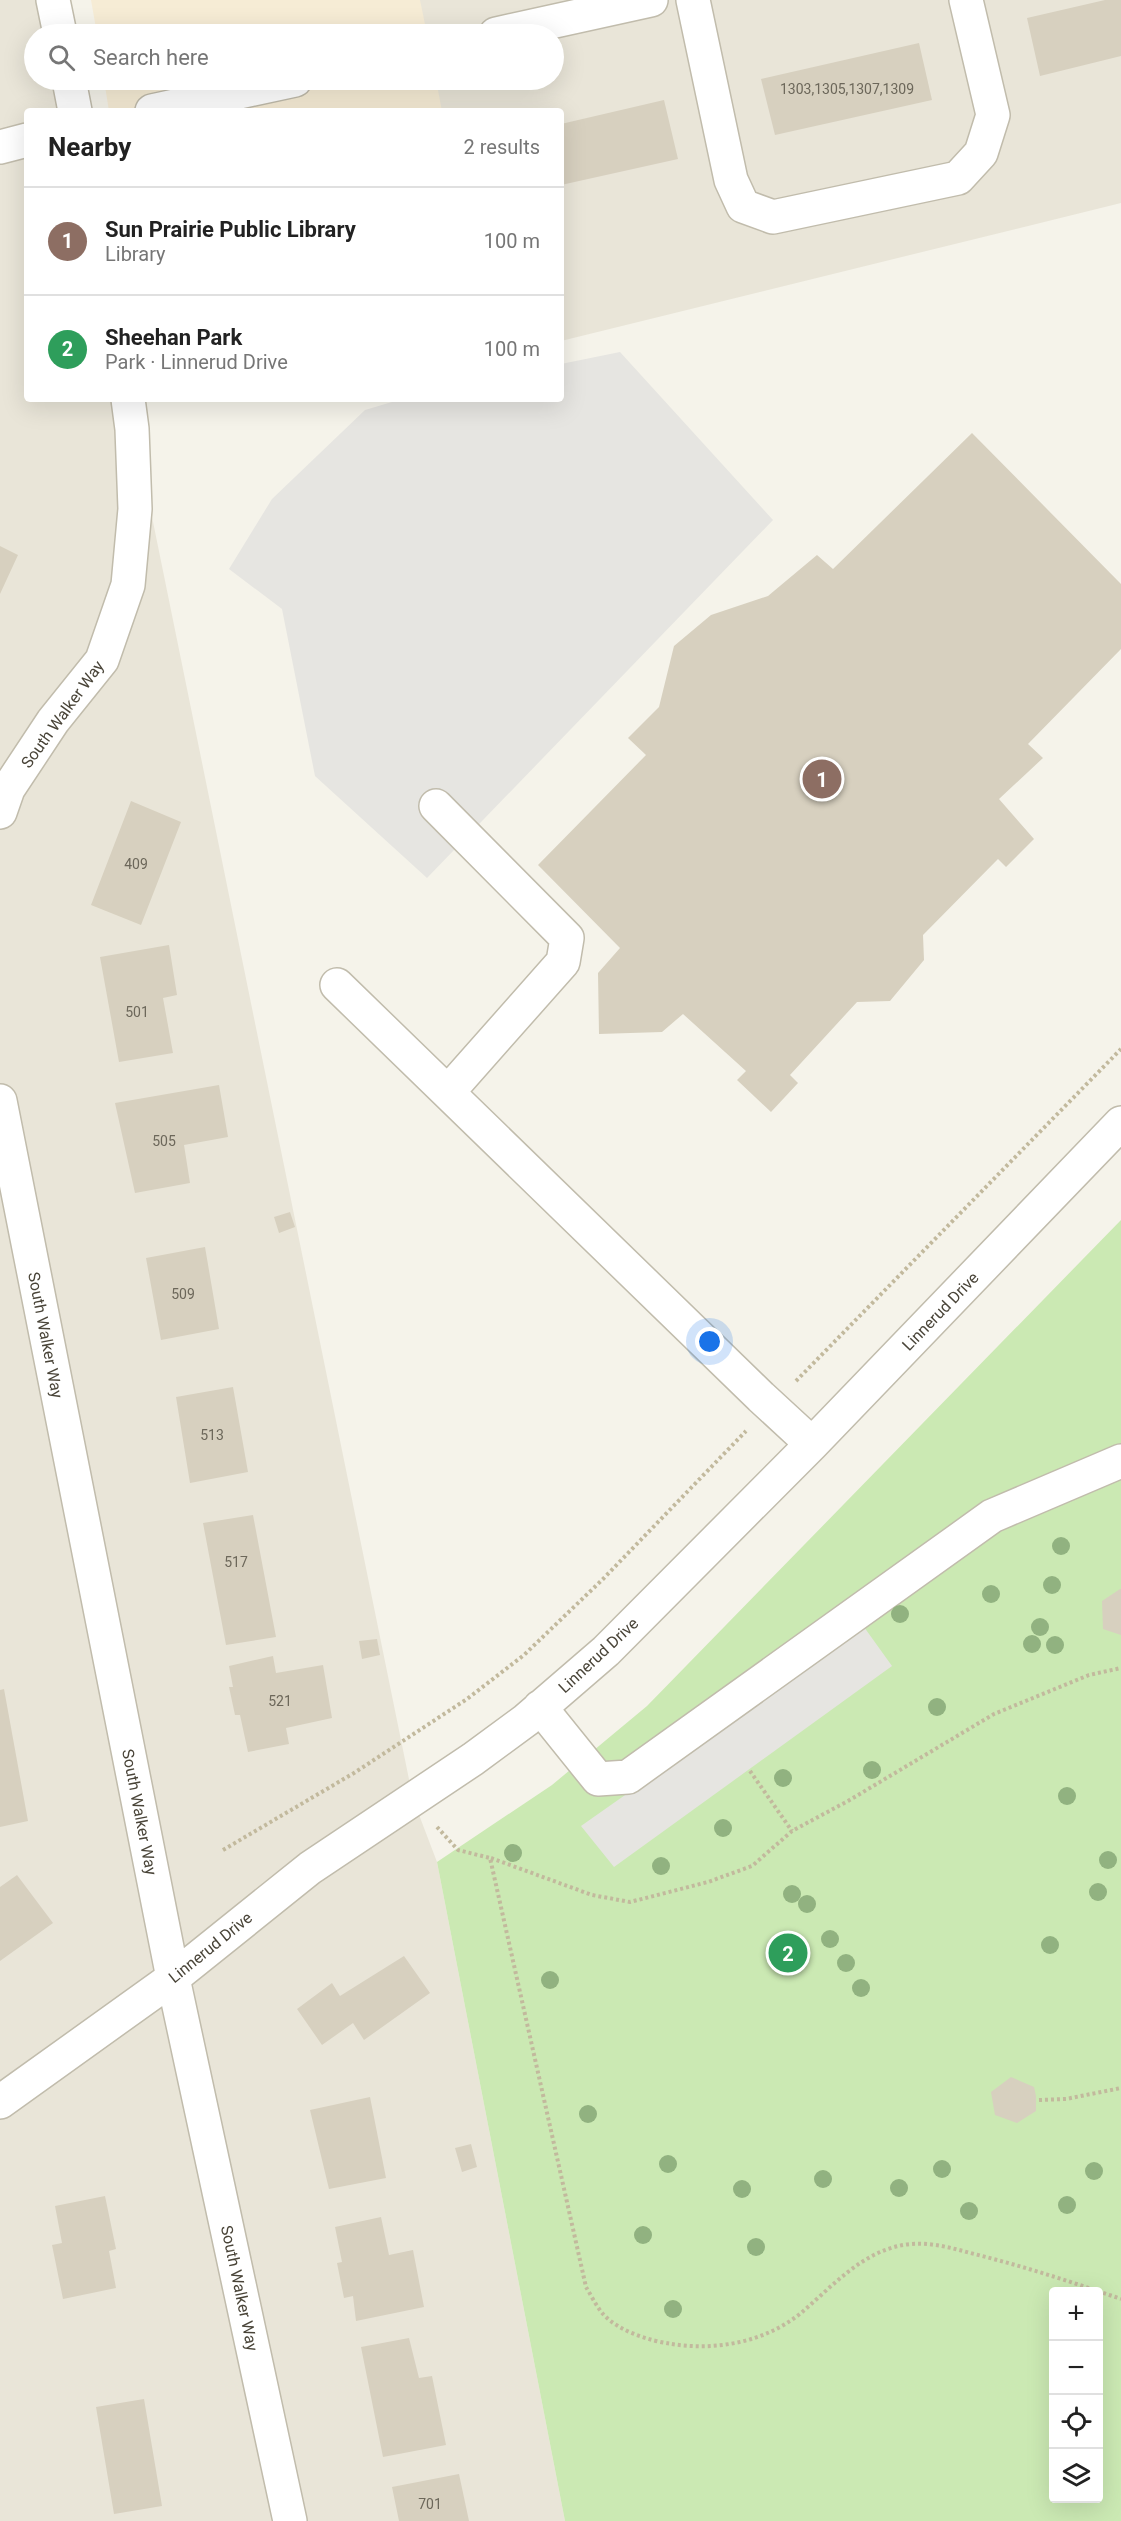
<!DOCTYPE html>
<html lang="en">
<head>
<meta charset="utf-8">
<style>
  :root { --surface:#fff; --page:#f6f6f6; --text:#222; --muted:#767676; --line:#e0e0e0; --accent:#7c3aed }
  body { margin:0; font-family:Roboto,sans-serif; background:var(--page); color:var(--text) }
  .controls { position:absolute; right:18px; bottom:18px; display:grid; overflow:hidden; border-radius:6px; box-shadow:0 6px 24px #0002 }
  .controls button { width:54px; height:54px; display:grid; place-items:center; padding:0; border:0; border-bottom:2px solid var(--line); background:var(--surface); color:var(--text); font:30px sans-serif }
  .you { position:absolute; left:710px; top:1342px; width:21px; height:21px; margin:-15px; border:4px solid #fff; border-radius:50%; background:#1a73e8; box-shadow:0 0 0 9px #1a73e833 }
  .badge { display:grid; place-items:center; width:39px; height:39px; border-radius:50%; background:var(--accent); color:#fff; font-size:20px; font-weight:700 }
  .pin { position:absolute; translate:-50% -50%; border:3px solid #fff; box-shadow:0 2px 6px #0006 }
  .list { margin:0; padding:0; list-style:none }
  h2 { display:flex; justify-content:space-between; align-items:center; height:78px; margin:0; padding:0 24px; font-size:26px }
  h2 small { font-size:20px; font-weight:400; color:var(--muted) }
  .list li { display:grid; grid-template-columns:39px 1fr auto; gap:18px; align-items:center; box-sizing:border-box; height:108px; padding:0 24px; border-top:2px solid var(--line) }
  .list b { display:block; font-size:22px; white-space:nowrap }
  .list p { margin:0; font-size:20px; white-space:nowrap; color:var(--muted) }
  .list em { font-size:20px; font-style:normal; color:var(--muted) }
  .icon { flex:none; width:33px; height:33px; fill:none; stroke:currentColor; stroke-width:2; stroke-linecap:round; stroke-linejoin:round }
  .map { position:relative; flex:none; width:1121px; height:2521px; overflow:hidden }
  .search { position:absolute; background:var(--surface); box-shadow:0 6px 24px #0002; left:24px; top:24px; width:540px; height:66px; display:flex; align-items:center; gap:15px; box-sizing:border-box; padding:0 21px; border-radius:33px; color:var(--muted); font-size:22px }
  .panel { position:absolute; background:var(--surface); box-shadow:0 6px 24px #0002; left:24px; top:108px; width:540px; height:294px; border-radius:6px }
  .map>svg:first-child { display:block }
  .residential { fill:#e9e5d8 }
  .commercial { fill:#f6ecd5 }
  .green { fill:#cbe9b3; fill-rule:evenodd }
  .parking { fill:#e6e5e1 }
  .building { fill:#d7d0bf }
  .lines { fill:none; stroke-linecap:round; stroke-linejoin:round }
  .minor-casing { stroke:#c1bcac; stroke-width:36 }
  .path { stroke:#c2b99d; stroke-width:4; stroke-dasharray:3 3; stroke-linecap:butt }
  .minor { stroke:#fff; stroke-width:33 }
  .tree { fill:#91b280 }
  .labels { text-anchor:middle; stroke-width:5; stroke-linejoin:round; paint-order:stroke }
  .number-label { font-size:14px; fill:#6c675a }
  .street-label { font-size:16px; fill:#494438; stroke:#fff }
</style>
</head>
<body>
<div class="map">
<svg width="1121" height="2521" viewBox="0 0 1121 2521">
  <rect width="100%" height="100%" fill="#f5f3ea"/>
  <!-- residential -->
  <path class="residential" d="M0,0H53L60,34H34V80H69L75,111H27V399H128L413,1799L437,1862L565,2521H0Z
    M419,0H1121V203L561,341V111H440L434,80H554V34H425Z"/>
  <!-- commercial -->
  <path class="commercial" d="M91,0H420L427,34H97Z
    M104,80H436L442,111H109Z"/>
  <!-- green -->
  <path class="green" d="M1121,1220V2521H565L437,1862L552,1785L647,1706ZM1054,2292H1098V2498H1054Z"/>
  <!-- parking -->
  <path class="parking" d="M620,352L773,520L427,878L315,776L282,609L229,569L272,499L365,410L402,399H561V364Z
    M864,1627L892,1666L614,1867L581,1826Z"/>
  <!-- building -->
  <path class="building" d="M1105,0H1121V56L1040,76L1027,18Z
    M919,43L932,100L775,135L761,79Z
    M664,100L678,159L561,185V124Z
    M972,433L1121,584V649L1028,744L1043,758L999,799L1034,839L1006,867L998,859L923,935L924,960L890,1001L857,1002L790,1075L798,1083L771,1112L737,1080L746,1071L683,1014L662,1032L599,1034L598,973L620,948L538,865L646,755L628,738L659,707L674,646L711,615L768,596L817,555L833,569Z
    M0,546L18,555L0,594Z
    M131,801L181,822L141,925L91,905Z
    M169,945L177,995L163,998L173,1053L119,1062L100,957Z
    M219,1085L228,1137L184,1145L190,1183L135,1193L115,1103Z
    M290,1212L295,1227L279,1233L274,1217Z
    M205,1247L219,1329L161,1340L146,1258Z
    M233,1387L248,1472L190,1483L176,1397Z
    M253,1515L276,1637L226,1645L203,1523Z
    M1120,1589H1121V1635L1103,1629L1102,1601Z
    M377,1639L380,1655L362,1659L359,1641Z
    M273,1656L276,1673L323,1665L332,1718L286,1728L289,1744L248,1752L240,1715H235L229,1687H233L229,1666Z
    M4,1689L28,1821L0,1827V1690Z
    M17,1875L53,1923L0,1961V1887Z
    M404,1956L430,1993L364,2040L353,2023L322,2045L297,2009L332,1983L340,1996Z
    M1011,2077L1034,2087L1036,2096V2111L1017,2123L995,2115L991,2092Z
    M370,2097L386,2178L329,2189L310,2110Z
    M471,2144L477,2167L462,2172L455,2148Z
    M105,2196L116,2249L109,2251L116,2288L63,2299L52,2245L62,2243L55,2206Z
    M381,2217L389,2255L413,2250L424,2307L356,2321L353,2296L344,2298L337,2263L342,2262L335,2227Z
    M409,2338L419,2378L432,2376L446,2445L383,2457L361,2347Z
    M144,2399L162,2506L114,2514L96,2407Z
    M459,2474L469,2521H399L392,2487Z"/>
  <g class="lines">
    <!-- minor casing -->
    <g class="minor-casing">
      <path id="minor" d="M53,0L60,34
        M693,0L731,180L743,206L773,217L958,178L981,153L993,115L966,0
        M496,34L651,0
        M69,80L75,111
        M152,111L295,80
        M0,147L27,140
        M436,806L567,938L563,962L448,1092
        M0,812L8,789L53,721L102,660L128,585L135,509L132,429L128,399
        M337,985L761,1397L812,1444
        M0,1101L173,1978L290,2521
        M540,1707L598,1779L628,1777L992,1516L1121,1461
        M0,2102L173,1978L310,1868L473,1759L526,1720L606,1651L812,1444L1121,1123"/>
    </g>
    <!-- path -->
    <path class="path" d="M796,1381L1121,1049
      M750,1771L792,1831
      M437,1827L458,1850L490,1858L586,2287C591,2295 596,2306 603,2314C618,2331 650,2341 672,2344C717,2351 765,2342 801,2313C834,2285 865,2248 911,2244C935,2242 958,2250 982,2256C1029,2268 1075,2283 1121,2299
      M223,1850L354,1773L467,1699L524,1655L603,1579L746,1431
      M491,1858L592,1895L630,1902L708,1882L752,1866L792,1831L848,1801L994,1714L1089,1675L1121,1668
      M1039,2100L1066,2099L1121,2088"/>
    <!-- minor -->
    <use href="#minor" class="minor"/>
  </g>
  <!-- trees -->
  <g class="tree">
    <circle cx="1061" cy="1546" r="9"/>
    <circle cx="1052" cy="1585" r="9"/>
    <circle cx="991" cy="1594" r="9"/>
    <circle cx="900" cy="1614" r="9"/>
    <circle cx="1040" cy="1627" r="9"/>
    <circle cx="1032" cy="1644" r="9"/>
    <circle cx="1055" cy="1645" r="9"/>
    <circle cx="937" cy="1707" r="9"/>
    <circle cx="872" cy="1770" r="9"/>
    <circle cx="783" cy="1778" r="9"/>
    <circle cx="1067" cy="1796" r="9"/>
    <circle cx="723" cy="1828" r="9"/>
    <circle cx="513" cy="1853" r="9"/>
    <circle cx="1108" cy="1860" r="9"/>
    <circle cx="661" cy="1866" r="9"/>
    <circle cx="1098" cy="1892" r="9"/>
    <circle cx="792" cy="1894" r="9"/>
    <circle cx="807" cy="1904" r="9"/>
    <circle cx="830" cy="1939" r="9"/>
    <circle cx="1050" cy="1945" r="9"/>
    <circle cx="846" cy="1963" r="9"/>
    <circle cx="550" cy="1980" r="9"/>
    <circle cx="861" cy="1988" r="9"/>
    <circle cx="588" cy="2114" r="9"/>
    <circle cx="668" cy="2164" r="9"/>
    <circle cx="942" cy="2169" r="9"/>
    <circle cx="1094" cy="2171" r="9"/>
    <circle cx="823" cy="2179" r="9"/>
    <circle cx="899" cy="2188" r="9"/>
    <circle cx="742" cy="2189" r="9"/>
    <circle cx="1067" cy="2205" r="9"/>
    <circle cx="969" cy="2211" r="9"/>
    <circle cx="643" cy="2235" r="9"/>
    <circle cx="756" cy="2247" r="9"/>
    <circle cx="673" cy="2309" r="9"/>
  </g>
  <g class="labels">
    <!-- number labels -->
    <g class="number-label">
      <text x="847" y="94">1303,1305,1307,1309</text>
      <text x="136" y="869">409</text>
      <text x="137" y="1017">501</text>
      <text x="164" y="1146">505</text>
      <text x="183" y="1299">509</text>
      <text x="212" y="1440">513</text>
      <text x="236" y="1567">517</text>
      <text x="280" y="1706">521</text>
      <text x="430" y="2509">701</text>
    </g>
    <!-- street labels -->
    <g class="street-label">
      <text transform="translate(62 714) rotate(-54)" y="6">South Walker Way</text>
      <text transform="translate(940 1311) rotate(-46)" y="6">Linnerud Drive</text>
      <text transform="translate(46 1335) rotate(79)" y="6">South Walker Way</text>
      <text transform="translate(598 1655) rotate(-43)" y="6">Linnerud Drive</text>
      <text transform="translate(140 1812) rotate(79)" y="6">South Walker Way</text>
      <text transform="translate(210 1947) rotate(-39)" y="6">Linnerud Drive</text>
      <text transform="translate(240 2288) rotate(78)" y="6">South Walker Way</text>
    </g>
  </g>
</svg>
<div class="controls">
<button>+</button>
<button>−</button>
<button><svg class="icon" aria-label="locate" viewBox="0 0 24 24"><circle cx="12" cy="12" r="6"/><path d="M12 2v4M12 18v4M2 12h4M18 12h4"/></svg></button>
<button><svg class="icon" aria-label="layers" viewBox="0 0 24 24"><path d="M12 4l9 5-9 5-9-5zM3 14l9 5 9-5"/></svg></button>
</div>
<div class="you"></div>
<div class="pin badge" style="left:822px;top:779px;background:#8d6e63">1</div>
<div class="pin badge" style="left:788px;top:1953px;background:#2e9e5b">2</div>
<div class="search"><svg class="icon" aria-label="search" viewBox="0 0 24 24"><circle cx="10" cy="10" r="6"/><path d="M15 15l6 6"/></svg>Search here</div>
<section class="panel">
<h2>Nearby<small>2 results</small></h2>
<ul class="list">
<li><span class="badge" style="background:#8d6e63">1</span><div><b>Sun Prairie Public Library</b><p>Library</p></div><em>100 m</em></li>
<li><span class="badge" style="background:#2e9e5b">2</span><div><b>Sheehan Park</b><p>Park · Linnerud Drive</p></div><em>100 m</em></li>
</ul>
</section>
</div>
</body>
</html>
